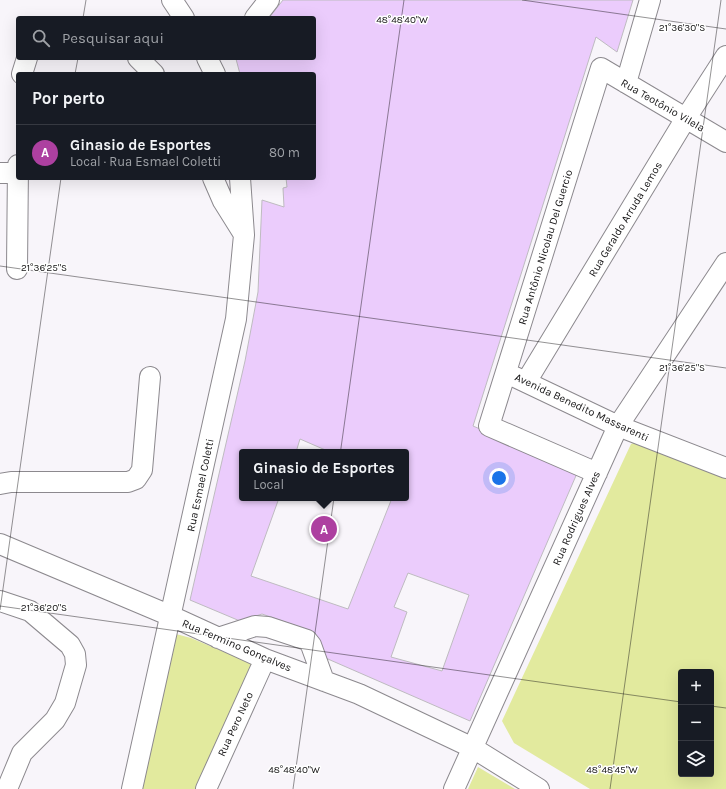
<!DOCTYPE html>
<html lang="pt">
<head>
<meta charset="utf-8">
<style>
  :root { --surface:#171b24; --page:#20242c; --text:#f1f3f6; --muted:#9ea1a6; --line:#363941; --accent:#ad40a0 }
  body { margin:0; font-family:Karla,sans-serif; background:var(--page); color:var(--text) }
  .controls { position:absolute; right:12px; bottom:12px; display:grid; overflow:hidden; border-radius:4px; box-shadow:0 4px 16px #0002 }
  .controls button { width:36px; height:36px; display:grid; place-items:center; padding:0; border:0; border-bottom:1px solid var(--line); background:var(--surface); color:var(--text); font:20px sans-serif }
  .you { position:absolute; left:499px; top:478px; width:14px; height:14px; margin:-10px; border:3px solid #fff; border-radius:50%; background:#1a73e8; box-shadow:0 0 0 6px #1a73e833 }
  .badge { display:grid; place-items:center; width:26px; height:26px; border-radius:50%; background:var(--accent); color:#fff; font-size:13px; font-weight:700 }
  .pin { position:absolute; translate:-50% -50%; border:2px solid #fff; box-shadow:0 1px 4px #0006 }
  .popup { position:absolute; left:239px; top:449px; width:170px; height:52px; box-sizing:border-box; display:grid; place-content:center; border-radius:4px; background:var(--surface); filter:drop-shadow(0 1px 3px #0005); font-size:13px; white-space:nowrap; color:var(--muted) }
  .popup b { font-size:15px; color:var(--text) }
  .popup::after { content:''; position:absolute; left:50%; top:100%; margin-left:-8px; border:8px solid transparent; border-top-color:var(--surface) }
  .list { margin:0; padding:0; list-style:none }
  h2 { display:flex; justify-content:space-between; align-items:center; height:52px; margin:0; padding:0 16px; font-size:17px }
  h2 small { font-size:13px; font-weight:400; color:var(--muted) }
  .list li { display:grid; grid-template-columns:26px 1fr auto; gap:12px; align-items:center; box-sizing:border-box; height:56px; padding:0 16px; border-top:1px solid var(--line) }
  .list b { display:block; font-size:15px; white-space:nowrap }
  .list p { margin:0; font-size:13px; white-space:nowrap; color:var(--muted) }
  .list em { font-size:13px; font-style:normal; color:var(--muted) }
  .icon { flex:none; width:22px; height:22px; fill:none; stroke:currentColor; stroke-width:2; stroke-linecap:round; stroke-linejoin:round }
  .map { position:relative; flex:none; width:726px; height:789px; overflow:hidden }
  .search { position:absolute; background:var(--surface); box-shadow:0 4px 16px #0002; left:16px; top:16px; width:300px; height:44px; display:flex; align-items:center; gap:10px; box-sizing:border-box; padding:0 14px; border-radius:4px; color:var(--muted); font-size:15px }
  .panel { position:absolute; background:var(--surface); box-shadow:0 4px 16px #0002; left:16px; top:72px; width:300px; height:108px; border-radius:4px }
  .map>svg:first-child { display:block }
  .green { fill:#e2ea9e; fill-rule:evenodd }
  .building { fill:#ebccfc; stroke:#bebbc0; fill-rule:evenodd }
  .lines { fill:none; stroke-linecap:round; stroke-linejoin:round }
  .minor-casing { stroke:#8c898e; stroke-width:22 }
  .minor { stroke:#fff; stroke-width:20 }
  .ticks { fill:none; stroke:#131213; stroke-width:1; stroke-opacity:0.45 }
  .labels { text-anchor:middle; stroke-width:3; stroke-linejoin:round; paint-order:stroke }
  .street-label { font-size:11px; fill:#131213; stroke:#fff }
  .ticks-label { font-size:10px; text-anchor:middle; fill:#131213; stroke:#fff; stroke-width:3; stroke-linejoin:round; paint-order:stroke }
</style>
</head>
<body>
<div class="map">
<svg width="726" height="789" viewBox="0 0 726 789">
  <rect width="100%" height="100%" fill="#f8f5fa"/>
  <!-- green -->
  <path class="green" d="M644,439L726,471V789H590L514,743L502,721L631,444ZM681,672H711V774H681Z
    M176,634L191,638L255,665L198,789H140Z
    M478,767L515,789H468Z"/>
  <!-- building -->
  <path class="building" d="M283,0H633L617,52L596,37L473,426L578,471L470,721L321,656L314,632L262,614L240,621L190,600L245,361L258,292L262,200L284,207L283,188L287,187L286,178H314V74H240L236,59L237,58H314V18H269ZM242,452H406V498H242Z
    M300,439L330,452H296Z
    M279,498H392L348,609L251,576Z
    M408,573L469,595L442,671L391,657L407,612L394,607Z"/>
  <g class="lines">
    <!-- minor casing -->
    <g class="minor-casing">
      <path id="minor" d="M172,0L184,18
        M255,18L269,0
        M138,58L154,74
        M207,58L215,74
        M22,74L27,58
        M626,83L650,0
        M0,173H18
        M213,178L223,201L243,233
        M17,269L18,165
        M515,377L618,426L726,468
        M526,382L686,118L726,56
        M597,473L489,426L601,68L726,142
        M0,484L11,482H128L136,479L142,470L150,377
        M0,544L171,616L265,659L359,694L473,748L539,789
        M0,601L30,611L70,645L75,654L76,665L65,703L55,720L22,753L7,789
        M218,638L255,626L268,627L307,640L311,645L324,681
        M132,789L236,319L244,235L240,178
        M206,789L265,659
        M454,789L618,426L726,263"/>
    </g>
    <!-- minor -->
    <use href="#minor" class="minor"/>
  </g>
  <!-- ticks -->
  <path class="ticks" d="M522,0L726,29M83,18L86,0M75,74L78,58M0,266L726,368M0,606L681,702M0,610L61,178M711,706L726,708M293,789L404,0M610,789L721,0"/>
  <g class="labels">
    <!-- street labels -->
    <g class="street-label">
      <text transform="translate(663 105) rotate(30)" y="4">Rua Teotônio Vilela</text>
      <text transform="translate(625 219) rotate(-59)" y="4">Rua Geraldo Arruda Lemos</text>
      <text transform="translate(545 247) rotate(-73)" y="4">Rua Antônio Nicolau Del Guercio</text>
      <text transform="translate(582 407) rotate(25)" y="4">Avenida Benedito Massarenti</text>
      <text transform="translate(200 485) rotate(-78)" y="4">Rua Esmael Coletti</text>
      <text transform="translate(576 518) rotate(-66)" y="4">Rua Rodrigues Alves</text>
      <text transform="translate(237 645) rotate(23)" y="4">Rua Fermino Gonçalves</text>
      <text transform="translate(235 724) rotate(-65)" y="4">Rua Pero Neto</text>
    </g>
  </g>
  <g class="ticks-label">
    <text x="402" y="23">48°48'40"W</text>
    <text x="682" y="31">21°36'30"S</text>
    <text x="44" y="271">21°36'25"S</text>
    <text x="682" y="371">21°36'25"S</text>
    <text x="44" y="611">21°36'20"S</text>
    <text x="294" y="773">48°48'40"W</text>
    <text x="612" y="773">48°48'45"W</text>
  </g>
</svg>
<div class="controls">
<button>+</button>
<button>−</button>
<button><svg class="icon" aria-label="layers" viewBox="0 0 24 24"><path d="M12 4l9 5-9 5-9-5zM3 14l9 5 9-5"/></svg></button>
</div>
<div class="you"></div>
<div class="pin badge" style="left:324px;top:529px">A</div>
<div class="popup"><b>Ginasio de Esportes</b>Local</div>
<div class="search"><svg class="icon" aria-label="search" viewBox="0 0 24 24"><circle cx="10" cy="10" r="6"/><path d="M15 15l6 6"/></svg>Pesquisar aqui</div>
<section class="panel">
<h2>Por perto<small></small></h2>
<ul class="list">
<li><span class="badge">A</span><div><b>Ginasio de Esportes</b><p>Local · Rua Esmael Coletti</p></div><em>80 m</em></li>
</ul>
</section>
</div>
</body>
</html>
